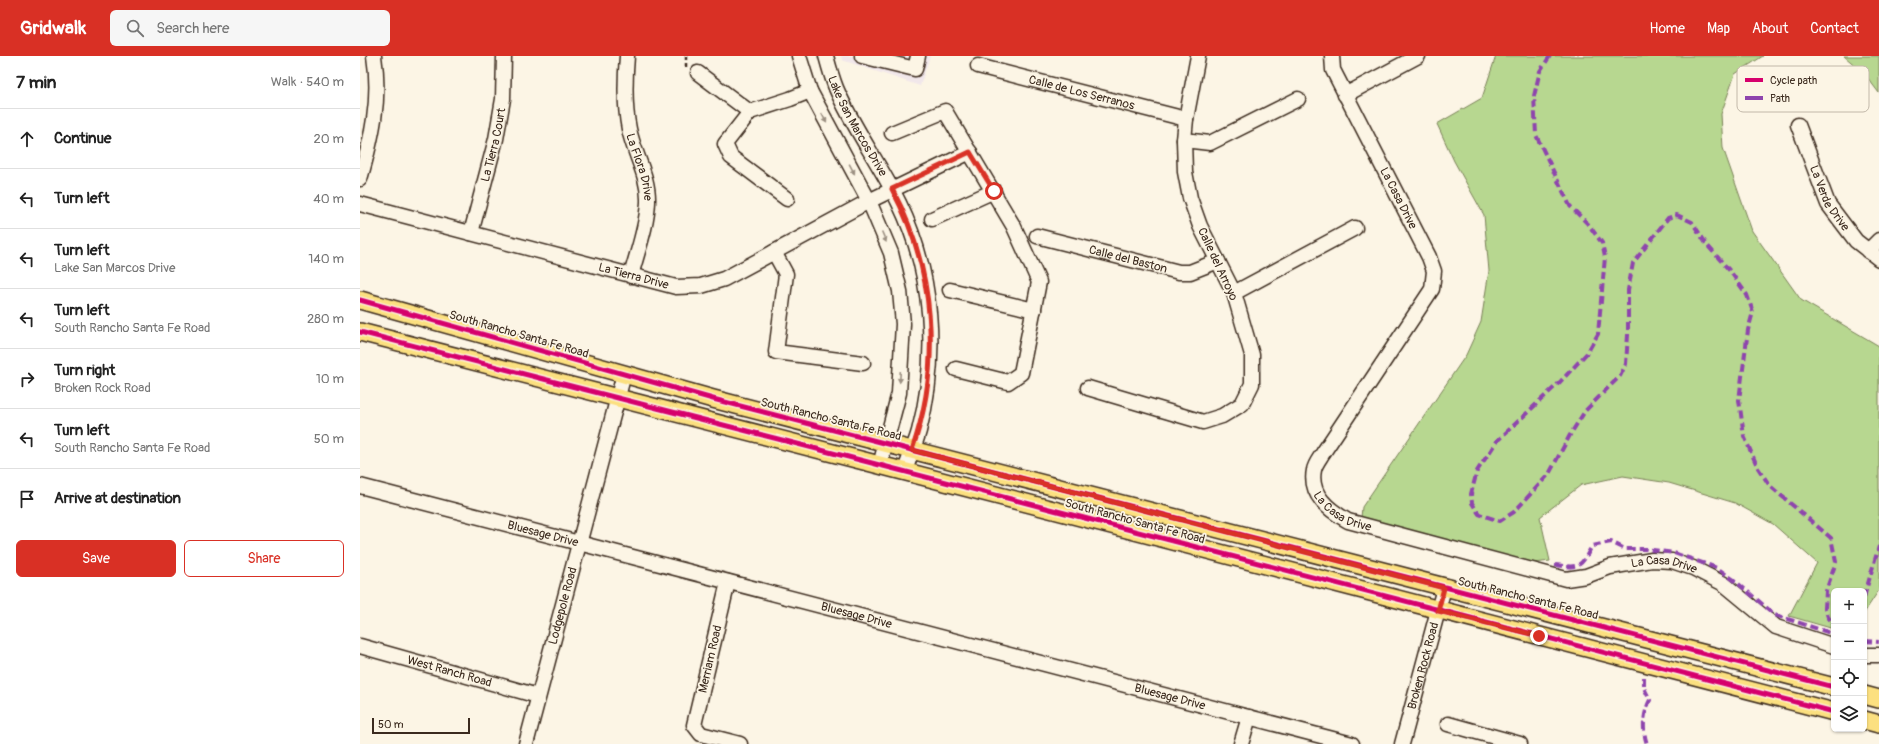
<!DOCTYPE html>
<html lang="en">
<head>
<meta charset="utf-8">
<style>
  :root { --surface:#fff; --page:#f6f6f6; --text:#222; --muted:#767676; --line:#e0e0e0; --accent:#d93025 }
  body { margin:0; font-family:Pangolin,sans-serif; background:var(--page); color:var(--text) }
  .controls { position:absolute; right:12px; bottom:12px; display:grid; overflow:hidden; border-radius:6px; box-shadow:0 1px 3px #0004 }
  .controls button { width:36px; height:36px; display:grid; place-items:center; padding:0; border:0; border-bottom:1px solid var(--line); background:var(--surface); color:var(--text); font:20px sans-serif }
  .scale { position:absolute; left:12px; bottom:10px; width:98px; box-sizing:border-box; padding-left:4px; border:2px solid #3b2a1e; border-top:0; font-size:11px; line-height:14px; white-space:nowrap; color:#3b2a1e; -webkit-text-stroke:3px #fcf5e5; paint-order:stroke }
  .stop { position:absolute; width:12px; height:12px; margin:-9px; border:3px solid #d93025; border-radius:50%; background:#fff }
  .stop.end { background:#d93025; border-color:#fff; box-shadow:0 1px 4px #0008 }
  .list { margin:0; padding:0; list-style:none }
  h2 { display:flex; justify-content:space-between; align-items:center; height:52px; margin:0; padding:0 16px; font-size:17px }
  h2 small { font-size:13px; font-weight:400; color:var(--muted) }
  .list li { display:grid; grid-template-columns:26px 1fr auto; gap:12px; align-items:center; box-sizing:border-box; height:60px; padding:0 16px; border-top:1px solid var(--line) }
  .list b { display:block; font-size:15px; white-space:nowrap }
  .list p { margin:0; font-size:13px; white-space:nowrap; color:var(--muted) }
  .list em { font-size:13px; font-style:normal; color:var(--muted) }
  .actions { display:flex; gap:8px; padding:12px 16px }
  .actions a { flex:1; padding:9px 0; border:1px solid var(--accent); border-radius:6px; text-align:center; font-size:14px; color:var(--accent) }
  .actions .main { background:var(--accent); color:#fff }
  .icon { flex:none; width:22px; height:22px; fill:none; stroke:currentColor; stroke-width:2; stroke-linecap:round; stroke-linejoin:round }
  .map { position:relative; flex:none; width:1519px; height:688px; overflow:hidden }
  header { display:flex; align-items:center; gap:24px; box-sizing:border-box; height:56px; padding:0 20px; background:var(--accent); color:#fff }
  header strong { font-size:19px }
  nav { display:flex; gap:22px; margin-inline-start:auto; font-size:14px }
  .search { width:280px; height:36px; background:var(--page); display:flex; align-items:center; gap:10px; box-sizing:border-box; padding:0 14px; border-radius:6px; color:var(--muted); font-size:15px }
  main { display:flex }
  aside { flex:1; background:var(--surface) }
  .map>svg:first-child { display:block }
  .built { fill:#f1e7ea }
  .green { fill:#b7d790; stroke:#798057 }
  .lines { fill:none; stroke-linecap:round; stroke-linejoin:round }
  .minor-casing { stroke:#3b2a1e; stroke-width:17 }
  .major-casing { stroke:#3b2a1e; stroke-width:20 }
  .path { stroke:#3b2a1e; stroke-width:2.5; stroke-dasharray:4 3; stroke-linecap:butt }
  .minor { stroke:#fcf5e5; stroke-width:14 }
  .major { stroke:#fce080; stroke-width:17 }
  .quiet { stroke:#8e44ad; stroke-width:4; stroke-dasharray:8 4; stroke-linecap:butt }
  .cycleway-casing { stroke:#fcf5e5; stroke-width:8 }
  .cycleway { stroke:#d6006c; stroke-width:5 }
  .oneway { fill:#9c9082 }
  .route { stroke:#d93025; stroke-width:5 }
  .labels { text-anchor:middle; stroke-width:3.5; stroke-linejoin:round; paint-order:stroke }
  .street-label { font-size:12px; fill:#3b2a1e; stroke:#fcf5e5 }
  .key { fill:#fcf5e5; stroke:#c2b8a9; stroke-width:1 }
  .key-label { font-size:11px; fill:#3b2a1e }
</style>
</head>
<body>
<header>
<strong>Gridwalk</strong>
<div class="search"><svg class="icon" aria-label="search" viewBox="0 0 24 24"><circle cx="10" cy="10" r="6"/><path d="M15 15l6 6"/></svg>Search here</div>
<nav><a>Home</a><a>Map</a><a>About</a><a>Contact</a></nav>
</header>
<main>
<aside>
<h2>7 min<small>Walk · 540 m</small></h2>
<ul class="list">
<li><svg class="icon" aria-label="ahead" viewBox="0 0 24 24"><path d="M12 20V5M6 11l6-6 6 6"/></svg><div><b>Continue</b></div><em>20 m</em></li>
<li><svg class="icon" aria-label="left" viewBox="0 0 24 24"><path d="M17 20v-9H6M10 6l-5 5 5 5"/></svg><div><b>Turn left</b></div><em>40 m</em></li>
<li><svg class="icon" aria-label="left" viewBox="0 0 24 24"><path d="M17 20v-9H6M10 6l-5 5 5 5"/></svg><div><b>Turn left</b><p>Lake San Marcos Drive</p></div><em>140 m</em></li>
<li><svg class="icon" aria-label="left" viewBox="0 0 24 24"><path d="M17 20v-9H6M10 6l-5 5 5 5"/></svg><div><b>Turn left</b><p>South Rancho Santa Fe Road</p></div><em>280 m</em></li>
<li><svg class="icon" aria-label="right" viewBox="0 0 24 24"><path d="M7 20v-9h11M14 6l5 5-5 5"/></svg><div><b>Turn right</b><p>Broken Rock Road</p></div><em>10 m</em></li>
<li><svg class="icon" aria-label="left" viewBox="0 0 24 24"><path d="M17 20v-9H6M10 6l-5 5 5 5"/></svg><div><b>Turn left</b><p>South Rancho Santa Fe Road</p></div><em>50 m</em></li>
<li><svg class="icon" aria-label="arrive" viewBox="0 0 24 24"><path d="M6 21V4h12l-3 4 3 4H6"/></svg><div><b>Arrive at destination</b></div></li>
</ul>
<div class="actions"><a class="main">Save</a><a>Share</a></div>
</aside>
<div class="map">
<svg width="1519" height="688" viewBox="0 0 1519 688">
  <rect width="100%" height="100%" fill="#fcf5e5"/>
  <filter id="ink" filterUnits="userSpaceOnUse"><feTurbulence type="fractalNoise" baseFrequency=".025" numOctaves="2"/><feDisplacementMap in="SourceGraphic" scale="8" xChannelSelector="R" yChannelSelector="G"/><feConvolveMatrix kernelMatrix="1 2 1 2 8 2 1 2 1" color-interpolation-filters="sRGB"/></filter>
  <g filter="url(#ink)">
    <!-- built -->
    <path class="built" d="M481,0H570L560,30L482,4Z"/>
    <!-- green -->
    <path class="green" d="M1136,0H1403L1375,18L1361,58L1363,92L1392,175L1441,244L1519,290V534L1504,557V535H1474V573L1429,560L1457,507L1413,468L1375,447L1309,427L1263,420L1221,429L1180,461L1190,505L1167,508L1001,462L1002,451L1106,299L1121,266L1129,215L1124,159L1094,105L1077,68L1122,42Z
      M1484,0H1519V37L1504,17Z"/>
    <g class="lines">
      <!-- minor casing -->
      <g class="minor-casing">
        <g id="minor">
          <path id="s1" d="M267,0C265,24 264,49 269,73C274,98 289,120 288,146C287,171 277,196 271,220"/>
          <path d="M439,0L450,35L509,145L531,197L540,235L543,268L539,337L520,409"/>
          <path id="s2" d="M466,0C469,11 472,22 476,32C493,72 520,108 539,147C573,217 579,299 559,375C555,389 549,402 545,415"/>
          <path d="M502,0L555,13L558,0"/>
          <path id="s3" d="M972,0L973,14L1069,201L1074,215L1072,233L963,397C960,402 955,408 954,414C949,439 969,454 988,465L1206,523L1226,520L1250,511L1292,504L1312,505L1333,512L1364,528L1416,571L1474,590"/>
          <path id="s4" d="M618,10L826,63"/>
          <path d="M338,17L390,56L430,43L450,35"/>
          <path d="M985,39L1058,0"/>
          <path d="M390,56L365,88L371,101L427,143"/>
          <path id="s5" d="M1438,69L1468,148L1496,185L1519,203"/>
          <path d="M532,77L585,55L654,171L679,226L661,317L648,326L596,313"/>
          <path d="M824,84L850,87L938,43"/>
          <path d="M0,123C12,82 21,43 14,0"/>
          <path id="s6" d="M0,148L316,231L341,230L364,223L509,145L610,96"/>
          <path d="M572,163L634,135"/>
          <path id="s7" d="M111,177L136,83L143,43L144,0"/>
          <path id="s8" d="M677,180L819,216H830L858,205"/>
          <path d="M1508,195L1519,184"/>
          <path d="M414,196L426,218L416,296L503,307"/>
          <path d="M590,234L674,254"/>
          <path d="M874,237L995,172"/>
          <path d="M728,332L843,366L862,360L882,348L892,328V299L874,237L840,170L830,142L825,116L824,84L826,63L838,0"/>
          <path id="s9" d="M0,430L992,688"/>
          <path d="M368,526L334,669L341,678L380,688"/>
          <path id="s10" d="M0,590L178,640"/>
          <path d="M1504,599H1519"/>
          <path d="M1088,668L1160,688"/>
          <path id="s11" d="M166,688L264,318"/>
          <path d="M881,688L889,661"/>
          <path id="s12" d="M1042,688L1084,532"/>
        </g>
      </g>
      <!-- major casing -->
      <g class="major-casing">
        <path id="major" d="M0,244L353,343L1474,631
          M0,276L504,405L1474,656
          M1504,639L1519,643
          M1504,664L1519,668"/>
      </g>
      <!-- path -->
      <path class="path" d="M326,11V0"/>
      <!-- minor -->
      <use href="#minor" class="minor"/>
      <!-- major -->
      <use href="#major" class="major"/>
      <!-- quiet -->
      <path class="quiet" d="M1190,0L1180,15L1174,40L1176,79L1210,150L1228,168L1242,187L1245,201L1238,278L1227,297L1200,326L1137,385L1117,415L1111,438L1112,447L1119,458L1140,465L1154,456L1189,418L1210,379L1225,355L1260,320L1266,308L1268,279V234L1273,207L1308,162L1317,159L1332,166L1347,189L1370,215L1387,239L1393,256L1388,274L1379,344L1384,380L1398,412L1410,430L1471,482L1476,506L1466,535L1465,552L1468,561L1474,569
        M1195,509C1220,512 1220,512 1232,490L1251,486L1265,493H1286L1314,497L1357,512L1374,524L1415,559L1474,578
        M1504,541L1519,490
        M1504,585L1519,586
        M1284,621V632L1290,644C1283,658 1282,674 1287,688"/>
      <!-- cycleway casing -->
      <g class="cycleway-casing">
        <path id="cycleway" d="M0,244L353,343L1474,631
          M0,276L504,405L1474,656"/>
      </g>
      <!-- cycleway -->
      <use href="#cycleway" class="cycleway"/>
    </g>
    <!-- one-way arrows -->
    <defs><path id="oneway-solid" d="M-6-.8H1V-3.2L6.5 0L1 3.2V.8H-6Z"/></defs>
    <g class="oneway">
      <use href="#oneway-solid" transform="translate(464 62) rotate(62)"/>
      <use href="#oneway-solid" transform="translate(492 113) rotate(62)"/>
      <use href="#oneway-solid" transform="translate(524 181) rotate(67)"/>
      <use href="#oneway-solid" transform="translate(540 321) rotate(93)"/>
    </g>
  </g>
  <g class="lines" filter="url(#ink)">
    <!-- route -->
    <path class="route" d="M634,135L610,96L532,133C575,213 582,308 552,394L1084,532L1078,555L1179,580"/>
  </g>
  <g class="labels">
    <!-- street labels -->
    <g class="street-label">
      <text dy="4" stroke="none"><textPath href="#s4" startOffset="107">Calle de Los Serranos</textPath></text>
      <text dy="4" stroke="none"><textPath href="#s2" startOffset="77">Lake San Marcos Drive</textPath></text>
      <text dy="4" stroke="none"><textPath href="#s7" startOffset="91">La Tierra Court</textPath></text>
      <text dy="4" stroke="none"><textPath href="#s1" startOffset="113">La Flora Drive</textPath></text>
      <text dy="4" stroke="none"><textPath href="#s5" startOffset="80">La Verde Drive</textPath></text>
      <text dy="4" stroke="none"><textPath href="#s3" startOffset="158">La Casa Drive</textPath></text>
      <text dy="4" stroke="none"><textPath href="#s8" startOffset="94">Calle del Baston</textPath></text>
      <text transform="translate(858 208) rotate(65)" y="4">Calle del Arroyo</text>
      <text dy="4" stroke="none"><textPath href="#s6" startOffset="283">La Tierra Drive</textPath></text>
      <text transform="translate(159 278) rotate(16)" y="4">South Rancho Santa Fe Road</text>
      <text transform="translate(471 363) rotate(14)" y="4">South Rancho Santa Fe Road</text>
      <text dy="4" stroke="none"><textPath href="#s3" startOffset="530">La Casa Drive</textPath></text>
      <text transform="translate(775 465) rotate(15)" y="4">South Rancho Santa Fe Road</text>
      <text dy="4" stroke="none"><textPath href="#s9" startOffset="189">Bluesage Drive</textPath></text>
      <text dy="4" stroke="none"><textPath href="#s3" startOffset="866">La Casa Drive</textPath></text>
      <text transform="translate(1168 542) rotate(14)" y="4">South Rancho Santa Fe Road</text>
      <text dy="4" stroke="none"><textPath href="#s11" startOffset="143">Lodgepole Road</textPath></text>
      <text dy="4" stroke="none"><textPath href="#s9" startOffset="513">Bluesage Drive</textPath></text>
      <text transform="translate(350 603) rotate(-77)" y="4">Merriam Road</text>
      <text dy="4" stroke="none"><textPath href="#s12" startOffset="81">Broken Rock Road</textPath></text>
      <text dy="4" stroke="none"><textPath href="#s10" startOffset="93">West Ranch Road</textPath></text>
      <text dy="4" stroke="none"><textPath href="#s9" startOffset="837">Bluesage Drive</textPath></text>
    </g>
  </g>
  <!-- legend -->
  <rect x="1377" y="10" width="132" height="46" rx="6" class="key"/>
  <rect x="1385" y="22" width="18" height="4" fill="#d6006c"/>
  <rect x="1385" y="40" width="18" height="4" fill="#8e44ad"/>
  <g class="key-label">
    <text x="1410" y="28">Cycle path</text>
    <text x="1410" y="46">Path</text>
  </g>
</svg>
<div class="controls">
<button>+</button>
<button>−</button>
<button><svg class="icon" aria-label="locate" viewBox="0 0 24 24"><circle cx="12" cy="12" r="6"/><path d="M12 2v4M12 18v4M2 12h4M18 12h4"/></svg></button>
<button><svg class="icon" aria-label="layers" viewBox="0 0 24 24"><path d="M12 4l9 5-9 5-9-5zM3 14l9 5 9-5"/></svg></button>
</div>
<div class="scale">50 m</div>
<div class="stop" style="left:634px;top:135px"></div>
<div class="stop end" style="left:1179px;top:580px"></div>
</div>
</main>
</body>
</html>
